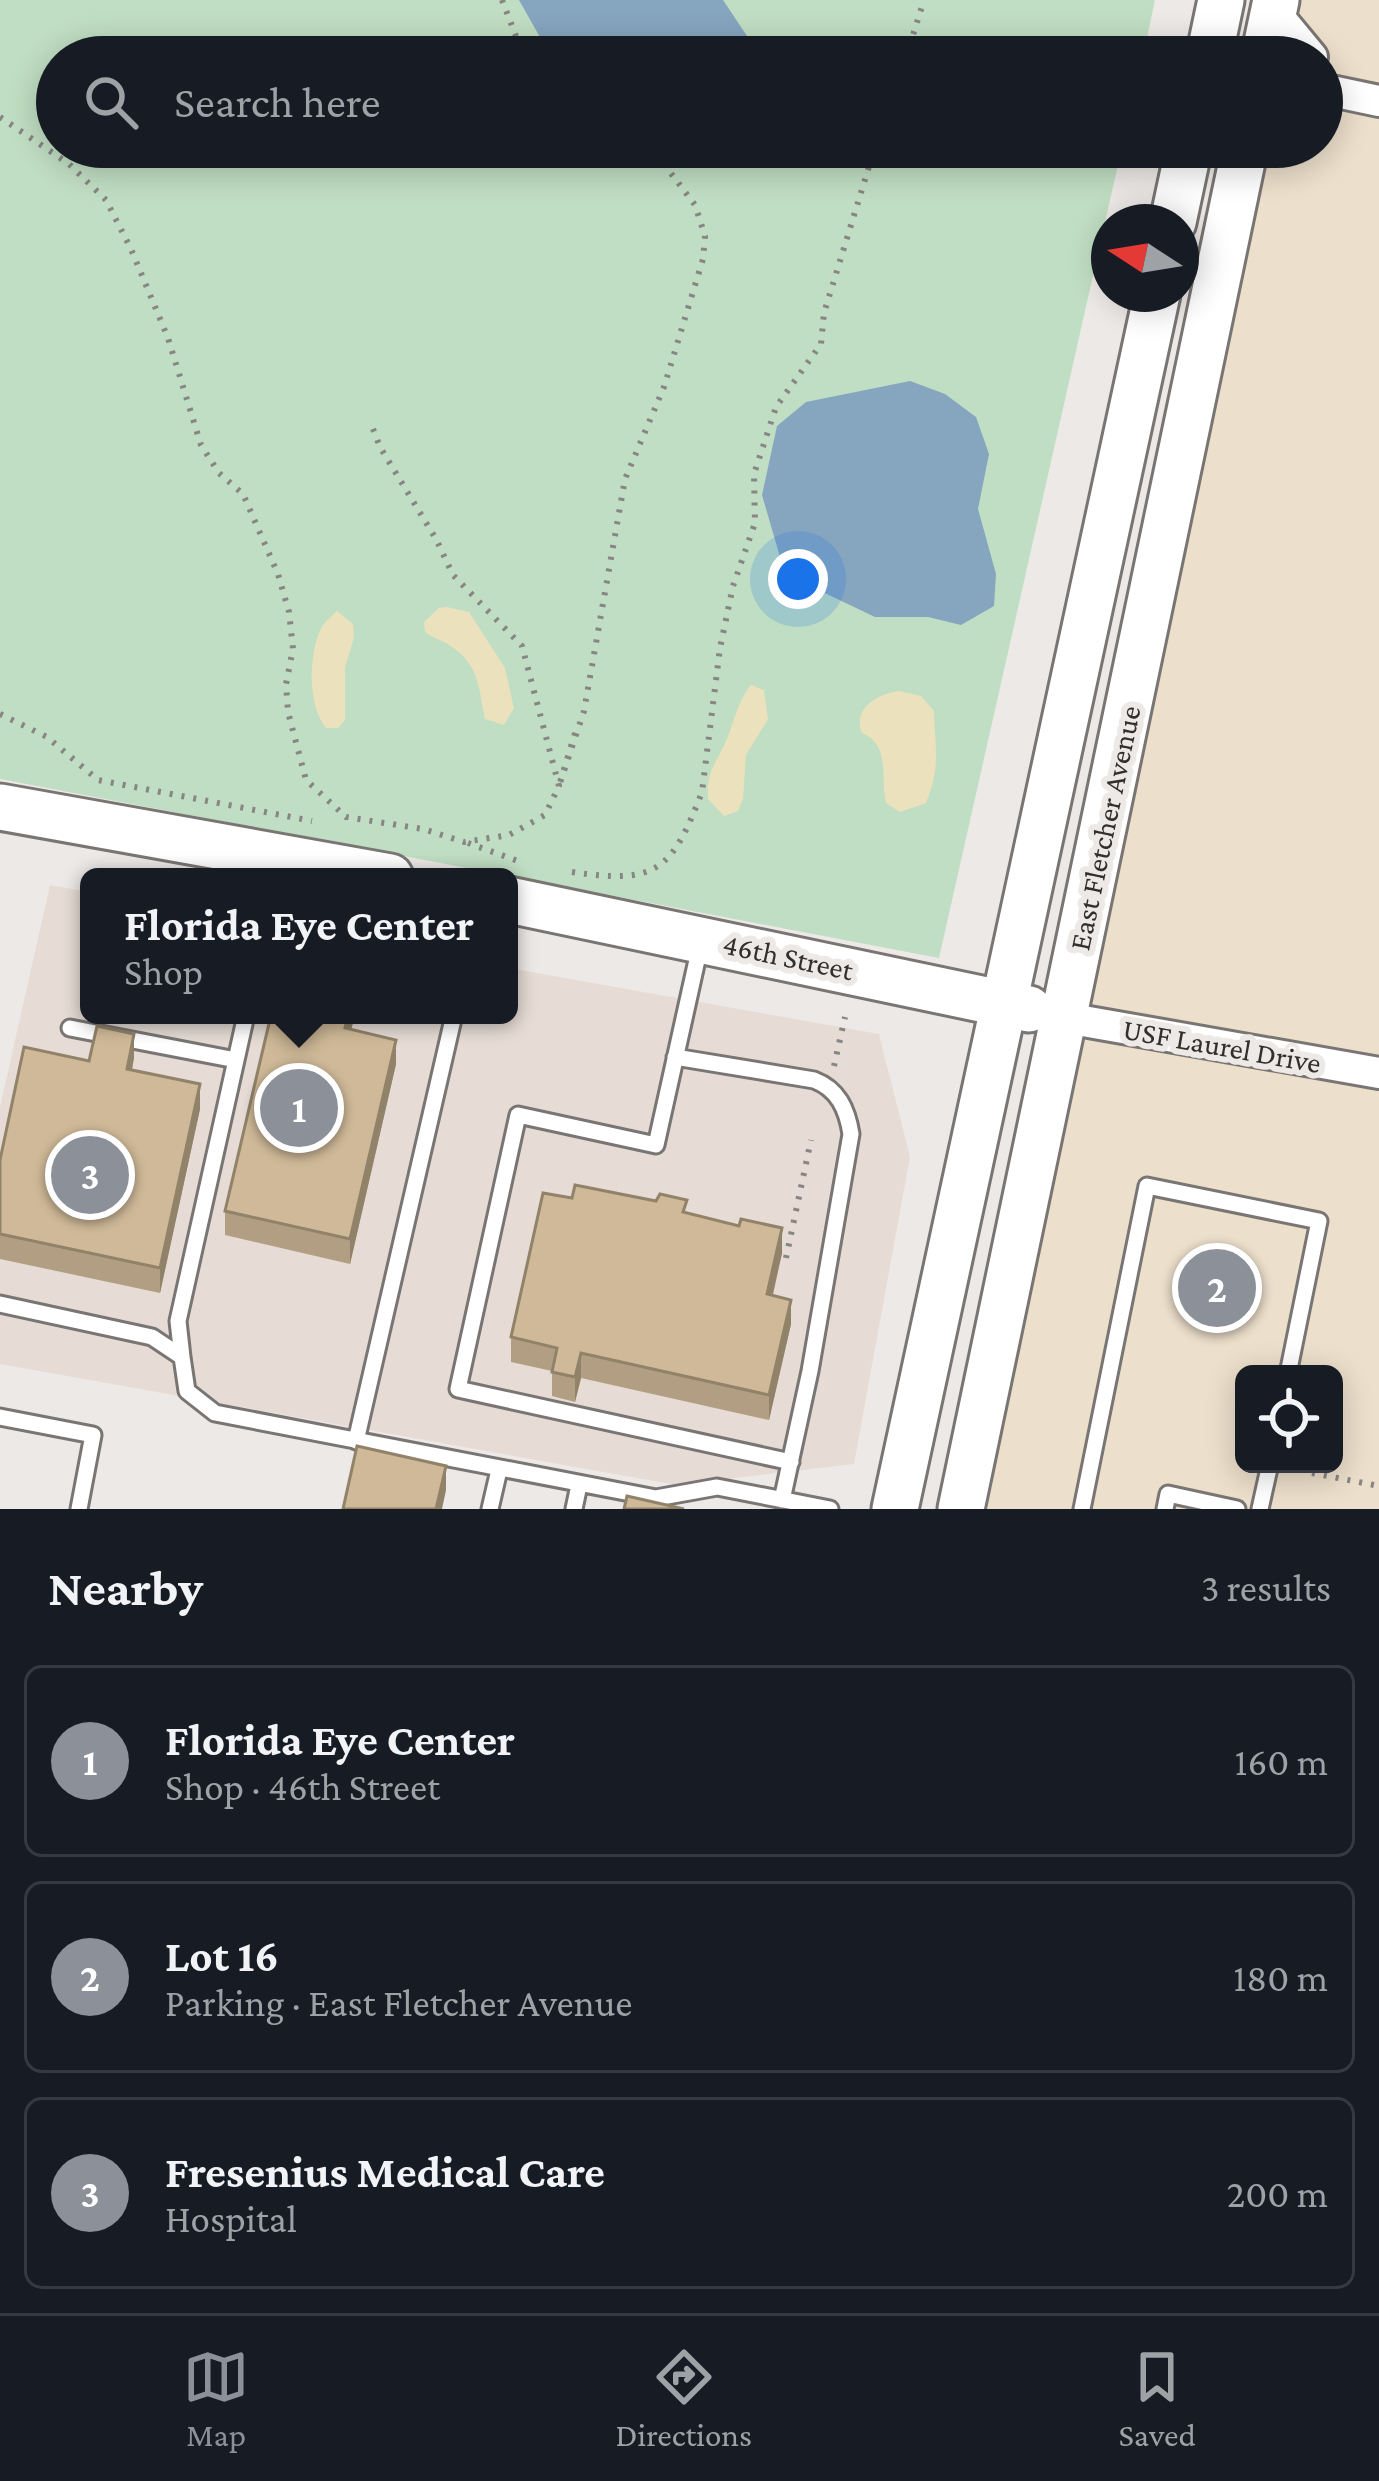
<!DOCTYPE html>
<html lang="en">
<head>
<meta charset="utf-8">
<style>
  :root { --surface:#171b24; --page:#20242c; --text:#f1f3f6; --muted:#9ea1a6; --line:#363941; --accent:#8c9099 }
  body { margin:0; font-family:"Crimson Pro",serif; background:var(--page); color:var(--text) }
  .controls { position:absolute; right:36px; bottom:36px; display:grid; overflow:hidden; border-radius:18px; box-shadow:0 6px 30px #0003 }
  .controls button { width:108px; height:108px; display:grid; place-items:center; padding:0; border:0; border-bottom:3px solid var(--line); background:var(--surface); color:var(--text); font:60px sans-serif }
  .compass { position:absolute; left:1091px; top:204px; width:108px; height:108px; border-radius:50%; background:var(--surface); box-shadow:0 6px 30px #0003; rotate:282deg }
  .you { position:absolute; left:798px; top:579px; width:42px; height:42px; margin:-30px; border:9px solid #fff; border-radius:50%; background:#1a73e8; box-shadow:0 0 0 18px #1a73e833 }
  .badge { display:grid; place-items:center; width:78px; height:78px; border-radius:50%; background:var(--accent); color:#fff; font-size:39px; font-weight:700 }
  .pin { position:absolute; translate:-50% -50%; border:6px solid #fff; box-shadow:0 3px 12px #0006 }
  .popup { position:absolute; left:80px; top:868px; width:438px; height:156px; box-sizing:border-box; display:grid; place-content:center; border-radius:18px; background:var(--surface); filter:drop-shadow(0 3px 9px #0005); font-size:39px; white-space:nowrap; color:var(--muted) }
  .popup b { font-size:45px; color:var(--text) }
  .popup::after { content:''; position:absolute; left:50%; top:100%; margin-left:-24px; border:24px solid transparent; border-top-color:var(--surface) }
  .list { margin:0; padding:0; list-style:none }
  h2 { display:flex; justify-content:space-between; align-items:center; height:156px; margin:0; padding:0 48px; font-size:51px }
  h2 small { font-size:39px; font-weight:400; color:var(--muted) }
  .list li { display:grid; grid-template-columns:78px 1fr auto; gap:36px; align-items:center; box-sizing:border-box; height:192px; margin:0 24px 24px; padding:0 24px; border:3px solid var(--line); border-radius:18px }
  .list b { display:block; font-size:45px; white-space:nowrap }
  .list p { margin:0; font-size:39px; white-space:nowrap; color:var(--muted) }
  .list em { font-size:39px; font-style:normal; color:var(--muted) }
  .icon { flex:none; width:66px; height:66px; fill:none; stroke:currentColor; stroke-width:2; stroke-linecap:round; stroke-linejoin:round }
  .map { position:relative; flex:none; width:1379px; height:1509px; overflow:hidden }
  .search { position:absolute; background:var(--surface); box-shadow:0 6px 30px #0003; left:36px; right:36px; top:36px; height:132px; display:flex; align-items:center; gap:30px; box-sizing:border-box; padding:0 42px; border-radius:66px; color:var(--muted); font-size:45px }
  .sheet { height:804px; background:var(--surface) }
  nav { display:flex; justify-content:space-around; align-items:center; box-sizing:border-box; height:168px; border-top:3px solid var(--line); background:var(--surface); font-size:33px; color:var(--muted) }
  nav a { display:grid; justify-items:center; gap:6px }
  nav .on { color:var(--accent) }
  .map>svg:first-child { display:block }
  .built { fill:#e6dcd5 }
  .education { fill:#ecdfcb; fill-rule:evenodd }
  .green { fill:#c0dec3 }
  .sand { fill:#ebe1bc }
  .water { fill:#86a5bf }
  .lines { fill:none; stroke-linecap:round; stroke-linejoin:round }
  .lane-casing { stroke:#797573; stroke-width:21 }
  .street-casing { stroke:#797573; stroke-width:36 }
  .secondary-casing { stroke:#797573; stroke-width:51 }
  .path { stroke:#888684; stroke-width:6; stroke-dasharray:3 9; stroke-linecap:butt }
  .lane { stroke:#fff; stroke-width:15 }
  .street { stroke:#fff; stroke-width:30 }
  .secondary { stroke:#fff; stroke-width:45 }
  .wall { fill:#b29f83 }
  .shaded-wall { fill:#91826a }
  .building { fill:#cfb998; stroke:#91826a; stroke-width:3 }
  .labels { text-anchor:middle; stroke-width:12; stroke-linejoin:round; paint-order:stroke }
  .street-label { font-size:30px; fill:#32302f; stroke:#ede9e7 }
</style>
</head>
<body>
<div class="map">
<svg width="1379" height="1509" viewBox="0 0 1379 1509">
  <rect width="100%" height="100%" fill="#ede9e7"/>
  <!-- built -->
  <path class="built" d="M50,885L89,892V1015H509V968L879,1034L910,1157L854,1464L676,1485L0,1364V1107Z"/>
  <!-- education -->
  <path class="education" d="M1298,0H1379V1509H975L1267,147H1322V57H1286ZM1244,1374H1334V1464H1244Z"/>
  <!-- green -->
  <path class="green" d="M0,0H1155L1143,57H57V147H1122L939,958L0,779Z"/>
  <!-- sand -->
  <path class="sand" d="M447,607L469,612L505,668L514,708L504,725L485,719C479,691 480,665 452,647C443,640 434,639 425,632L424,622L439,608Z
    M337,611L353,624L354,638L345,667V720L338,728H326C307,706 308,650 323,625C323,624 336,612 337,611Z
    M751,685L764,690L768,719L746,755L743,799L738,811L724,816L708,799C706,770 716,765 726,741C735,721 736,704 751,685Z
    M899,691L921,696L934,711C935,749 941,766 926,803L900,812L886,803C880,777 891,745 862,733C852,709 877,694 899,691Z"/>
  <!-- water -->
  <path class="water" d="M519,0H723L751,42V57H555L541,39Z
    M910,381L945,394L976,417L989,454L978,509L996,574L994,606L961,625L928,617H875L785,574L762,495L777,426L806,402Z"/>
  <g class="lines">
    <!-- lane casing -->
    <g class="lane-casing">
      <path id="lane" d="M701,942L656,1145L518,1115L458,1389L791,1462
        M70,1028L236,1060
        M675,1057L814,1080C838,1089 847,1109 851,1134L810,1371L782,1500
        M0,1304L152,1337L182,1357L187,1391L215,1413L656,1498L717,1487L830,1509
        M182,1357L178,1321L246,1015
        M0,1417L93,1435L79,1509
        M356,1441L454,1015
        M490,1509L499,1470
        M574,1509L579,1485
        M1082,1509L1147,1186L1319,1221L1288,1374
        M1165,1509L1168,1494L1237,1509
        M1260,1509L1270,1464"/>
    </g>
    <!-- street casing -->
    <g class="street-casing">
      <path id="street" d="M1274,11L1312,57
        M1322,89L1379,101
        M1066,1018L1379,1073"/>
    </g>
    <!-- secondary casing -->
    <g class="secondary-casing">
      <path id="secondary" d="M1209,57L1221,0
        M1264,57L1276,0
        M1173,222L1189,147
        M0,807L390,877
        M509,900L1029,1009
        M895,1509L1157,294
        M961,1509L1245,147"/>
    </g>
    <!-- path -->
    <path class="path" d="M502,0L524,57
      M906,57L924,0
      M0,117L69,164L106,200L131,249L168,338L201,445L219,473L243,494L278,574L289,612L293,649L286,684L288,712L306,780L346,817L423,829L464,842L509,835L545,815L559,786L522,646L453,575L436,539L380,447L370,421
      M0,714L47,737L98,780L312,821
      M575,733L559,786L584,711L625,479L664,387L703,259L705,236L695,205L651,147
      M468,843L518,861
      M572,872C657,885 672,870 702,792L720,648L733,586L755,523L754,474L776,407L821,344L824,313L875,147
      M834,1066L845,1017
      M786,1258L811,1140
      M1312,1473L1379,1486"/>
    <!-- lane -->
    <use href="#lane" class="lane"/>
    <!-- street -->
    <use href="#street" class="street"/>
    <!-- secondary -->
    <use href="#secondary" class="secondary"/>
  </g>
  <!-- wall -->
  <path class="wall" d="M271,1015H355L351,1030L396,1064L350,1264L225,1235V1211Z
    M134,1058L132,1070L200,1109L160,1293L0,1259V1160L89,1061Z
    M572,1198L687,1213L782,1253L773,1295L791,1324L769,1420L581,1378L575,1402L552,1396V1371L511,1362V1337Z"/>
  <!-- shaded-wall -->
  <path class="shaded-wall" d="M348,1015H355L345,1053V1028Z
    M134,1034V1058L127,1093V1069Z
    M396,1040V1064L350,1264V1239Z
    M200,1084V1109L160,1293V1268Z
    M782,1228V1253L767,1319V1294Z
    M791,1300V1324L769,1420V1395Z
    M581,1353V1378L575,1402V1377Z
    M446,1466V1490L442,1509H436Z"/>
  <!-- building -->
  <path class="building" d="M271,1015H348L345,1028L396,1040L350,1239L225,1211Z
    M97,1026L134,1034L127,1069L200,1084L160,1268L0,1234V1160L24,1047L89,1061Z
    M575,1185L656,1201L660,1194L687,1200L683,1212L739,1226L741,1219L782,1228L767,1294L791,1300L769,1395L581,1353L575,1377L552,1372L557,1348L511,1337L543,1193L572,1198Z
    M357,1446L446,1466L436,1509H343Z
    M627,1496L684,1509H624Z"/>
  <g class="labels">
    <!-- street labels -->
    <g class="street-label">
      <text transform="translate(1105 828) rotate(-78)" y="10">East Fletcher Avenue</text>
      <text transform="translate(788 957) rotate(12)" y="10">46th Street</text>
      <text transform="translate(1222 1046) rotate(10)" y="10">USF Laurel Drive</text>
    </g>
  </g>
</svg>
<div class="controls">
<button><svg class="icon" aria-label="locate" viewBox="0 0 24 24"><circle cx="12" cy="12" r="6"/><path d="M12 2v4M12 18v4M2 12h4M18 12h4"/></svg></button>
</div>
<svg class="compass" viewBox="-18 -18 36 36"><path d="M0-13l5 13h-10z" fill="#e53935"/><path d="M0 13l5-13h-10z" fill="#9ea1a6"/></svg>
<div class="you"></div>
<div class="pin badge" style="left:299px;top:1108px">1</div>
<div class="popup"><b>Florida Eye Center</b>Shop</div>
<div class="pin badge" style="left:1217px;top:1288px">2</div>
<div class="pin badge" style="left:90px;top:1175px">3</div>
<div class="search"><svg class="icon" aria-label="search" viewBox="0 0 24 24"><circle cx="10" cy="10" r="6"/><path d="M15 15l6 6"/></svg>Search here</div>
</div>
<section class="sheet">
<h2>Nearby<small>3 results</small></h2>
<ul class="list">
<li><span class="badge">1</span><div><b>Florida Eye Center</b><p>Shop · 46th Street</p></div><em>160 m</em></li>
<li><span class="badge">2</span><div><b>Lot 16</b><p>Parking · East Fletcher Avenue</p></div><em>180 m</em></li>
<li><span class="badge">3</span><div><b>Fresenius Medical Care</b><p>Hospital</p></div><em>200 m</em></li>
</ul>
</section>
<nav>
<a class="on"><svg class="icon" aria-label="map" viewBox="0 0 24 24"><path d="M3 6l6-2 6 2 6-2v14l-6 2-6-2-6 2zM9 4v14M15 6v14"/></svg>Map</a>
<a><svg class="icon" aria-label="directions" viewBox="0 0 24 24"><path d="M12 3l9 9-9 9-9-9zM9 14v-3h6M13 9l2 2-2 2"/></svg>Directions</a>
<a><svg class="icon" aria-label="saved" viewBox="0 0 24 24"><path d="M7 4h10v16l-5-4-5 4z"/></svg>Saved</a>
</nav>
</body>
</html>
